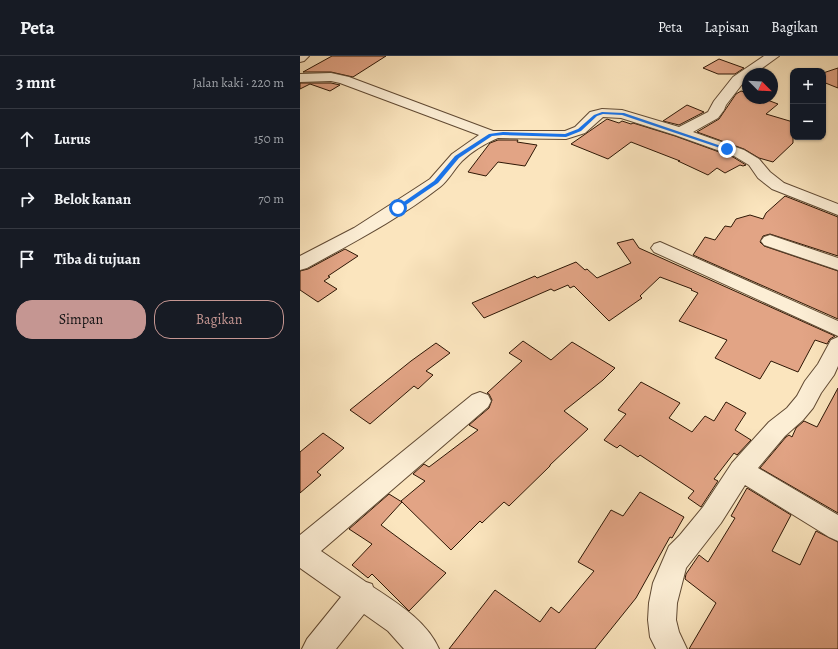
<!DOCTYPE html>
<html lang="id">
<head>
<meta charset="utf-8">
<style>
  :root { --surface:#171b24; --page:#20242c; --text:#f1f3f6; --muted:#9ea1a6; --line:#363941; --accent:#c59692 }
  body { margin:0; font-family:Alegreya,serif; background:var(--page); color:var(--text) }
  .controls { position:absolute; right:12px; top:12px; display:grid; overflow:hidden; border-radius:8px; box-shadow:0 1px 3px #0004 }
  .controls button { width:36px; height:36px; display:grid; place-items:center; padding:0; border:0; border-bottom:1px solid var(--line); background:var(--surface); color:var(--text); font:20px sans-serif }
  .compass { position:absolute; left:442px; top:12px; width:36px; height:36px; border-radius:50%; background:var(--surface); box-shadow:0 1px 3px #0004; rotate:114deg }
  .stop { position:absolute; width:12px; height:12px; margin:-9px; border:3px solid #1a73e8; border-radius:50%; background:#fff }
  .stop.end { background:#1a73e8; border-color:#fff; box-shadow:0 1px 4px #0008 }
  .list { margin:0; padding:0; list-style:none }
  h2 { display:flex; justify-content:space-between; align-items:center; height:52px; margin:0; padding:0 16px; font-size:17px }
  h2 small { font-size:13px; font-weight:400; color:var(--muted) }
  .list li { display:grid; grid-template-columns:26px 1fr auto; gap:12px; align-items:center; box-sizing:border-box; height:60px; padding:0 16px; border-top:1px solid var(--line) }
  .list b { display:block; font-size:15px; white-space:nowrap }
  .list em { font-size:13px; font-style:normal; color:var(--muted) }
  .actions { display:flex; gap:8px; padding:12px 16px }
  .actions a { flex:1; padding:9px 0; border:1px solid var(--accent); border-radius:16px; text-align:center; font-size:14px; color:var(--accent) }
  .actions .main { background:var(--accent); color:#111 }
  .icon { flex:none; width:22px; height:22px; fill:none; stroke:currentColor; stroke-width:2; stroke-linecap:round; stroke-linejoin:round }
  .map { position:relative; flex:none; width:538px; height:593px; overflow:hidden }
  header { display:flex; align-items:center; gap:24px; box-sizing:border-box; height:56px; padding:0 20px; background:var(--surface); border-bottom:1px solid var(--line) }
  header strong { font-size:19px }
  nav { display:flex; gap:22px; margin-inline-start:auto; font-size:14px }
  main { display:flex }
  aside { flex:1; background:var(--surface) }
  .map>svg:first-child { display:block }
  .building { fill:#e2a485; stroke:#2e1705 }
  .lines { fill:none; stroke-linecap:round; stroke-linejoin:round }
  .minor-casing { stroke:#614a33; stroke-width:2 }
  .minor { fill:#fceed5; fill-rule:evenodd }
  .route { fill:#1a73e8 }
</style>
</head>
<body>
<header>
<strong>Peta</strong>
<nav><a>Peta</a><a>Lapisan</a><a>Bagikan</a></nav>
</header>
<main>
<aside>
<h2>3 mnt<small>Jalan kaki · 220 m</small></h2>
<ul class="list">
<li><svg class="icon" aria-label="ahead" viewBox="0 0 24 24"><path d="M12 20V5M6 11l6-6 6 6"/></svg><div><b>Lurus</b></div><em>150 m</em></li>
<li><svg class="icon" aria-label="right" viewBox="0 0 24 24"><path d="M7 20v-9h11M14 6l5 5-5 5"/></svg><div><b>Belok kanan</b></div><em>70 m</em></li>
<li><svg class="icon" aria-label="arrive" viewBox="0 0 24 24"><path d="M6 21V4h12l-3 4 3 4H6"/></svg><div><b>Tiba di tujuan</b></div></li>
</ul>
<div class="actions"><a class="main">Simpan</a><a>Bagikan</a></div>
</aside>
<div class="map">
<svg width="538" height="593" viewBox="0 0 538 593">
  <rect width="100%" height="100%" fill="#fbe5be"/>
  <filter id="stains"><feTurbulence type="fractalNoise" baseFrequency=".005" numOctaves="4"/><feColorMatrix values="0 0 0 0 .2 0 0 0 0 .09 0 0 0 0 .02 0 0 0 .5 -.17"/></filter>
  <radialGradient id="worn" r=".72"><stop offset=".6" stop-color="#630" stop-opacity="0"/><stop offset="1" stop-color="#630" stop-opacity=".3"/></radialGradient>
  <!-- building -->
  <path class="building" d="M32,0H86L53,21L31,16H3Z
    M419,3L444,12L435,18H418L403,12Z
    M538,12V32L523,26V17Z
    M0,27H31L40,29L30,35L10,28L0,33Z
    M441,35L448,37V42H462L478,48L466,58L493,66V87L473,106L459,102L444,93L397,76L419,63L436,38Z
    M387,49L404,56L379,69L363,65Z
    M307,63L319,67L322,65L331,68L333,67L375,80L433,101L446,109L443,110L440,109L425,117L417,112L408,119L378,105H380L331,86L308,103L271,88Z
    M198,84H218L217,86L237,89L225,110L198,106L186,120L168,116L190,87Z
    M485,140L538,161V200L470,178L463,180L460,186L464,190L538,215V263L393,199L405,181L415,184L425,170L431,171L436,163L450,159L463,163L466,157Z
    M333,183L339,192L535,280L530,283L527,288L515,284L498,316L471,305L460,323L415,302L427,284L379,265L398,237L391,234L392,233L360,221L340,240L342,242L309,265L274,230L270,232L268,229L254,235L251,233L184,262L172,247L235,220L237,222L276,206L285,214L287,213L297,222L331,207L317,187Z
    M45,193L58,200L28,220L30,221L24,225L37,233L18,246L0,234V215L8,213Z
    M223,285L251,304L272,286L315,312L303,324L264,355L288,373L250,409V410L209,450L204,446L182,467L180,465L151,494L101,445L125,425L113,418L124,408L129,411L178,374L169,369L189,352L192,344L189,338L187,337L222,305L209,297Z
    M136,287L150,297L126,315L133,319L118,333L114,330L70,368L50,354L111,305Z
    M341,326L380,347L369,362L392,376L405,360L414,365L426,346L446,357L435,374L451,384L437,399L434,397L414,423L418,425L401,451L388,442L394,435L340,399L338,401L320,389L317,392L304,384L326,358L318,354Z
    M538,332V457L460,412L486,381L489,379L492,381L496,372L504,365L517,371Z
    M23,377L44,392L17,416L21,419L0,437V396Z
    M447,432L491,459L472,495L500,509L516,475L538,486V593H389L416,547L385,523L386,518L399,499L408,506L435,462L431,460Z
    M340,436L384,461L372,482L370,481L336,542L295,593H149L195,534L240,566L251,551L259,557L294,515L278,506L311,454L323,460Z
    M89,438L102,446L81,469L146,517L109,555L72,518L68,522L52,509L72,488L49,473Z"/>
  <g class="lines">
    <!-- minor casing -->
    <g class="minor-casing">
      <path id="minor" d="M0,0H9L4,5L0,6Z
        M464,0H479L454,18H448V23L443,27L426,49L424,54L418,62L393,76L444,94L459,103L470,116L484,127L538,148V159L472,133L458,122L449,109L434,100L375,79L321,62L303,61L285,77L266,83L198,82C186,87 171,96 162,105C154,113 149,124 140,131C99,163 52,187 7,212L0,214V200L54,172L110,136L130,123L152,98L179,79L40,27L31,25L0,26V18L31,17L49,21L193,75H265L275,71L290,56L302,53L322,54L379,71L408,56L414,45L433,21Z
        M470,179L538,202V214L464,189L461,185L464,181Z
        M360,186L538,265V280L354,196L351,192L354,188Z
        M538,281V310L534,319L521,337L513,352L503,364L485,380L458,412L538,459V485L529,481L445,429L421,467L386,512L377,547L376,564L379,576L387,593H356L350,581L348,564L349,547L353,527L369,490L380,479L403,451L432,407L469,366L487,352L497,340L505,325L518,308L531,284Z
        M180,336L188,339L191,345L188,351L21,495L66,526L72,528L73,531C97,547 127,565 139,593H104L88,575L64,558L36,593H2L7,583L41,541L0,512V479L172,339Z"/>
    </g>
    <!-- minor -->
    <use href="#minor" class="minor"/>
  </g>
  <!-- route -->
  <path class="route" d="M302,56L324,57L430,93L426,94L322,59L303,58L297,60L281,75L266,81L203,79L192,80L159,102L138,127L100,153L95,152L134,125L155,100L189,78L203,76L265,78L278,73L294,59Z"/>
  <rect width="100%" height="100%" filter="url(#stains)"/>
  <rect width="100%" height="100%" fill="url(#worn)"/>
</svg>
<div class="controls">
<button>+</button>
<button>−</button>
</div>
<svg class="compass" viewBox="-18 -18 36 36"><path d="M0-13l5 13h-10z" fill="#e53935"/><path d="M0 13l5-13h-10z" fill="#9ea1a6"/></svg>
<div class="stop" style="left:98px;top:152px"></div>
<div class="stop end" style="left:427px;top:93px"></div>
</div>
</main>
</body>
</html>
